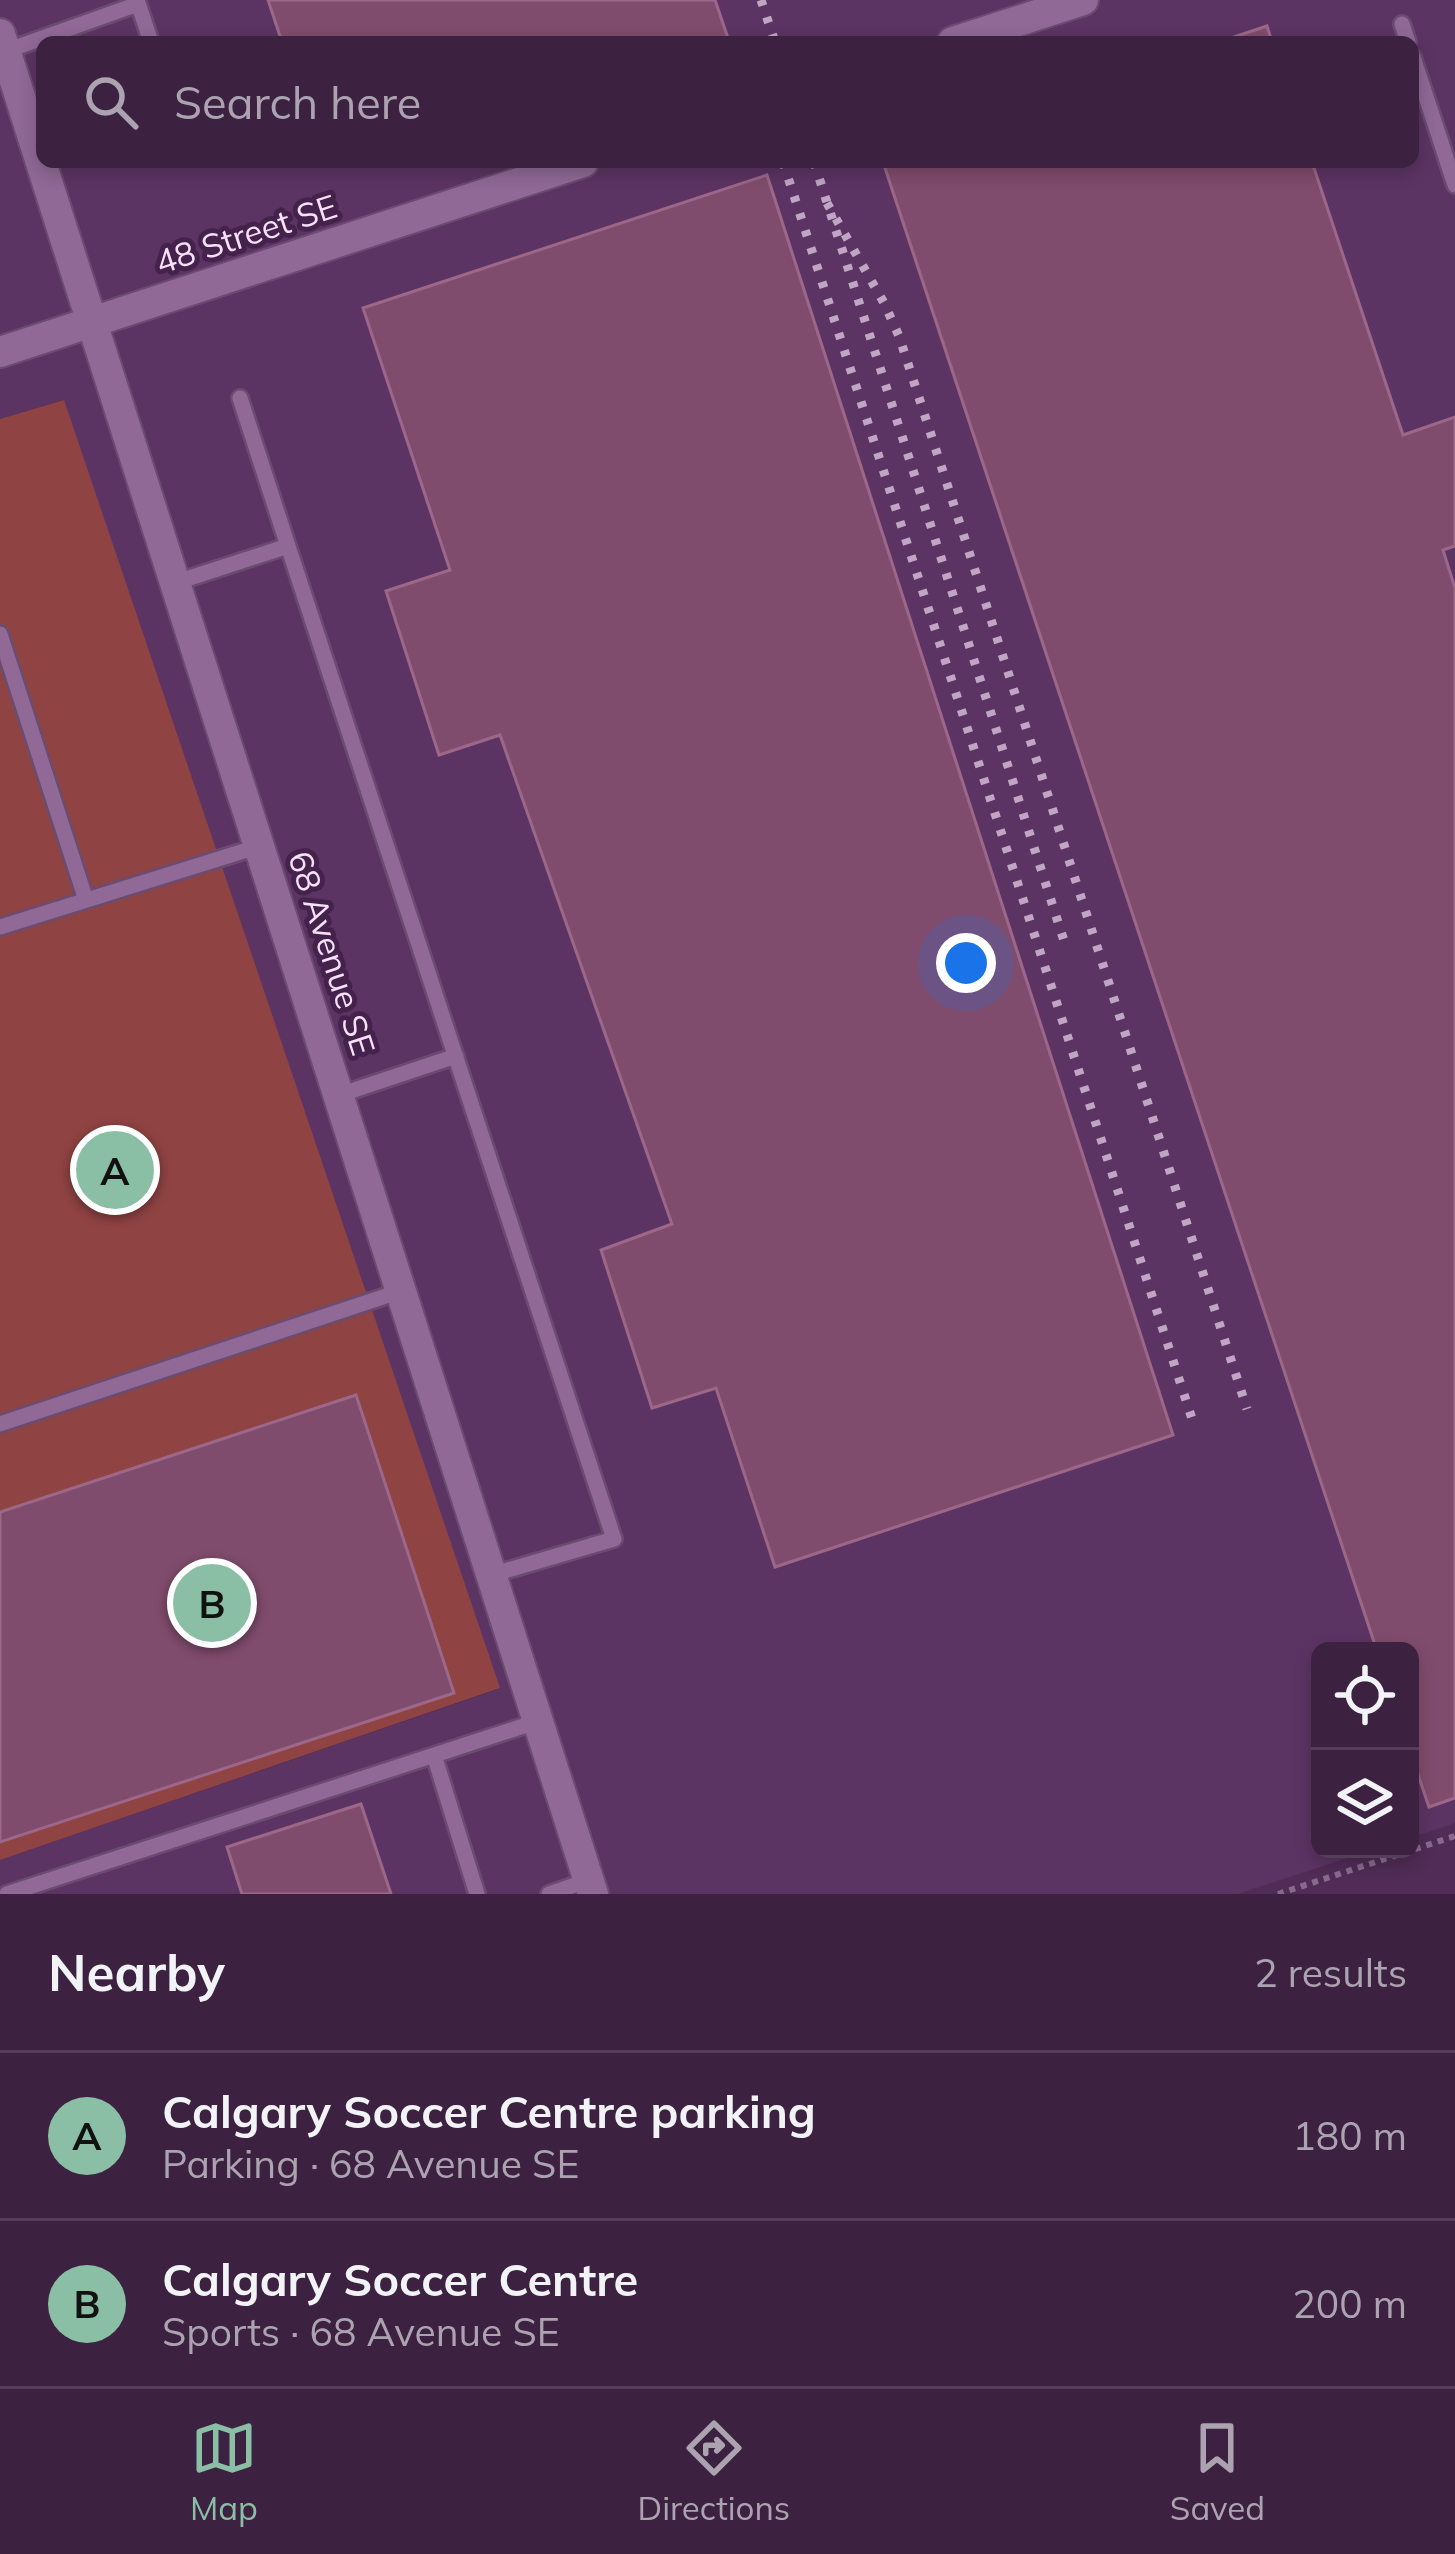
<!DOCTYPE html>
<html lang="en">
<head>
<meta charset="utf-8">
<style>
  :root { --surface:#3c2140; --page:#472e4b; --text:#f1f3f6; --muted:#aca3b1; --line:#553e59; --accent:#8abfa5 }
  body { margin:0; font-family:Mulish,sans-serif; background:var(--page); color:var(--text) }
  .controls { position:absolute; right:36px; bottom:36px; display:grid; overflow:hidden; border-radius:18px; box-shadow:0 6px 18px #0003 }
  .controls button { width:108px; height:108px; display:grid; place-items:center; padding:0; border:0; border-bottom:3px solid var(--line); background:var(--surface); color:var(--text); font:60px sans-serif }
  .you { position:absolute; left:966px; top:963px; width:42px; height:42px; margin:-30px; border:9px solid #fff; border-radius:50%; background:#1a73e8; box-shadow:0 0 0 18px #1a73e833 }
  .badge { display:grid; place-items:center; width:78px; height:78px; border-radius:50%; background:var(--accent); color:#111; font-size:39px; font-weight:700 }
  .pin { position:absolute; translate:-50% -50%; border:6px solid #fff; box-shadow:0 3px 12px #0006 }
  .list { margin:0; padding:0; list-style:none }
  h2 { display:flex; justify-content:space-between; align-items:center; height:156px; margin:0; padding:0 48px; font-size:51px }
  h2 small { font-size:39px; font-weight:400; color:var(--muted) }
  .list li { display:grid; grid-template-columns:78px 1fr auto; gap:36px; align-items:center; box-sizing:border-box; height:168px; padding:0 48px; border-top:3px solid var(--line) }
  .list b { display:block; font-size:45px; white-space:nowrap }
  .list p { margin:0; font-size:39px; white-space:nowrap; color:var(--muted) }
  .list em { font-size:39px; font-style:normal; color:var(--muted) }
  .icon { flex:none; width:66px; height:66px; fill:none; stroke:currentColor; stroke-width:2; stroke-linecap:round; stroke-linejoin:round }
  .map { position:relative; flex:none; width:1455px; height:1894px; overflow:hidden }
  .search { position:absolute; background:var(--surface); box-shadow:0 6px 18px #0003; left:36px; right:36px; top:36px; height:132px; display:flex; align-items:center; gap:30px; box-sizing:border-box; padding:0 42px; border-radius:18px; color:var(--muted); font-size:45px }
  .sheet { height:492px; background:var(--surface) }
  nav { display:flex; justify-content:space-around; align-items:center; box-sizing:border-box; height:168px; border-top:3px solid var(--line); background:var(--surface); font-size:33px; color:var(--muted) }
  nav a { display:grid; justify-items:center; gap:6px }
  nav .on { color:var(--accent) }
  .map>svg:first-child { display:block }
  .built { fill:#5c3463; fill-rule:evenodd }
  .green { fill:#904343 }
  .building { fill:#804c6d; stroke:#9d6789; stroke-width:3 }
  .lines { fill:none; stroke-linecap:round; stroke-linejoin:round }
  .lane-casing { stroke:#6b4c70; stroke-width:20 }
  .street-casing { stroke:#6b4c70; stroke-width:34 }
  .path { stroke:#896a8e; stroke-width:6; stroke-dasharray:6 6; stroke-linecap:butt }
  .lane { stroke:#906997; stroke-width:15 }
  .street { stroke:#906997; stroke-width:30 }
  .rail { stroke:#c0a5c4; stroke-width:9; stroke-dasharray:6 12; stroke-linecap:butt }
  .labels { text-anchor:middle; stroke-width:10; stroke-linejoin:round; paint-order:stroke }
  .street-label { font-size:33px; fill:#f7e1fa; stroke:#45224b }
</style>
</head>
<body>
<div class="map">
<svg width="1455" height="1894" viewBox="0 0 1455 1894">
  <rect width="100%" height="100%" fill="#502c56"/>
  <!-- built -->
  <path class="built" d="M0,0H1455V1823L1410,1838V1651H1320V1849H1375L1238,1894H0V1860L499,1689L63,400L0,419ZM42,42H1413V162H42Z"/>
  <!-- green -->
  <path class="green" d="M64,400L500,1688L0,1860V419Z"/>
  <!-- building -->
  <path class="building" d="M268,0H715L729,41L282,42Z
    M1267,26L1272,42H1219Z
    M883,162H1312L1403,435L1455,417V546L1443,550L1455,588V1798L1429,1807L1410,1751V1651H1377Z
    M767,175L1173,1435L775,1567L716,1388L652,1408L601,1250L672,1224L500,735L439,755L386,591L450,570L363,308Z
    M356,1395L454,1693L0,1842V1512Z
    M361,1804L391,1894H242L227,1847Z"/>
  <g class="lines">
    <!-- lane casing -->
    <g class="lane-casing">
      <path id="lane" d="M137,0L151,42
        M1402,24L1408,42
        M6,51L138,4
        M1413,57L1455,185
        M288,546L614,1539L491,1575
        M177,582L288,546L240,398
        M0,634L86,900
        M0,927L260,846
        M339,1095L456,1056
        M0,1424L401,1291
        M434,1755L477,1894
        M7,1894L539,1721
        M549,1894L589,1880"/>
    </g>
    <!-- street casing -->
    <g class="street-casing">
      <path id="street" d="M0,34L593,1894
        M953,42L1083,0
        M0,352L583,162"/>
    </g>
    <!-- path -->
    <path class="path" d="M1278,1894L1455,1836"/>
    <!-- lane -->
    <use href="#lane" class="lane"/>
    <!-- street -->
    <use href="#street" class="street"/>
    <!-- rail -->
    <path class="rail" d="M761,0L775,42
      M783,162L1194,1425
      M814,162L1066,947
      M827,203L884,303L899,336L1247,1409"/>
  </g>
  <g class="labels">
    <!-- street labels -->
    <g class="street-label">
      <text transform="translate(246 234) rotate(-18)" y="12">48 Street SE</text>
      <text transform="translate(332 953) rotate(72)" y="12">68 Avenue SE</text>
    </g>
  </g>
</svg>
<div class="controls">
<button><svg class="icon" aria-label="locate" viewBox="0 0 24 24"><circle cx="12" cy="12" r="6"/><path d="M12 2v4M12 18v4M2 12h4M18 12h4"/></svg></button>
<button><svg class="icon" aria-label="layers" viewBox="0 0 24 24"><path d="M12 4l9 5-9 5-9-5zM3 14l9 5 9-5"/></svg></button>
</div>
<div class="you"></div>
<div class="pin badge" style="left:115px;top:1170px">A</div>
<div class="pin badge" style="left:212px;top:1603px">B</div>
<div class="search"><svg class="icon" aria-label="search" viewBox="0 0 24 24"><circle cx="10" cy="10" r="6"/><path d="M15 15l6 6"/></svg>Search here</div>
</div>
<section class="sheet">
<h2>Nearby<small>2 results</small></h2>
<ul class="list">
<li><span class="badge">A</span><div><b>Calgary Soccer Centre parking</b><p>Parking · 68 Avenue SE</p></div><em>180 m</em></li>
<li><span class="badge">B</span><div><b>Calgary Soccer Centre</b><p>Sports · 68 Avenue SE</p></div><em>200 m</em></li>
</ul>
</section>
<nav>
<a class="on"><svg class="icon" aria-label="map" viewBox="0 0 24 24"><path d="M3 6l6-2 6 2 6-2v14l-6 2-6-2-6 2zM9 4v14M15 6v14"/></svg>Map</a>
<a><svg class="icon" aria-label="directions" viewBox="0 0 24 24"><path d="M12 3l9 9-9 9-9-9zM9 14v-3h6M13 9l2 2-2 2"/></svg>Directions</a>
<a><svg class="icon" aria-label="saved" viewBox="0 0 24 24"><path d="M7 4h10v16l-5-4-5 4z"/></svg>Saved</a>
</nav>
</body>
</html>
